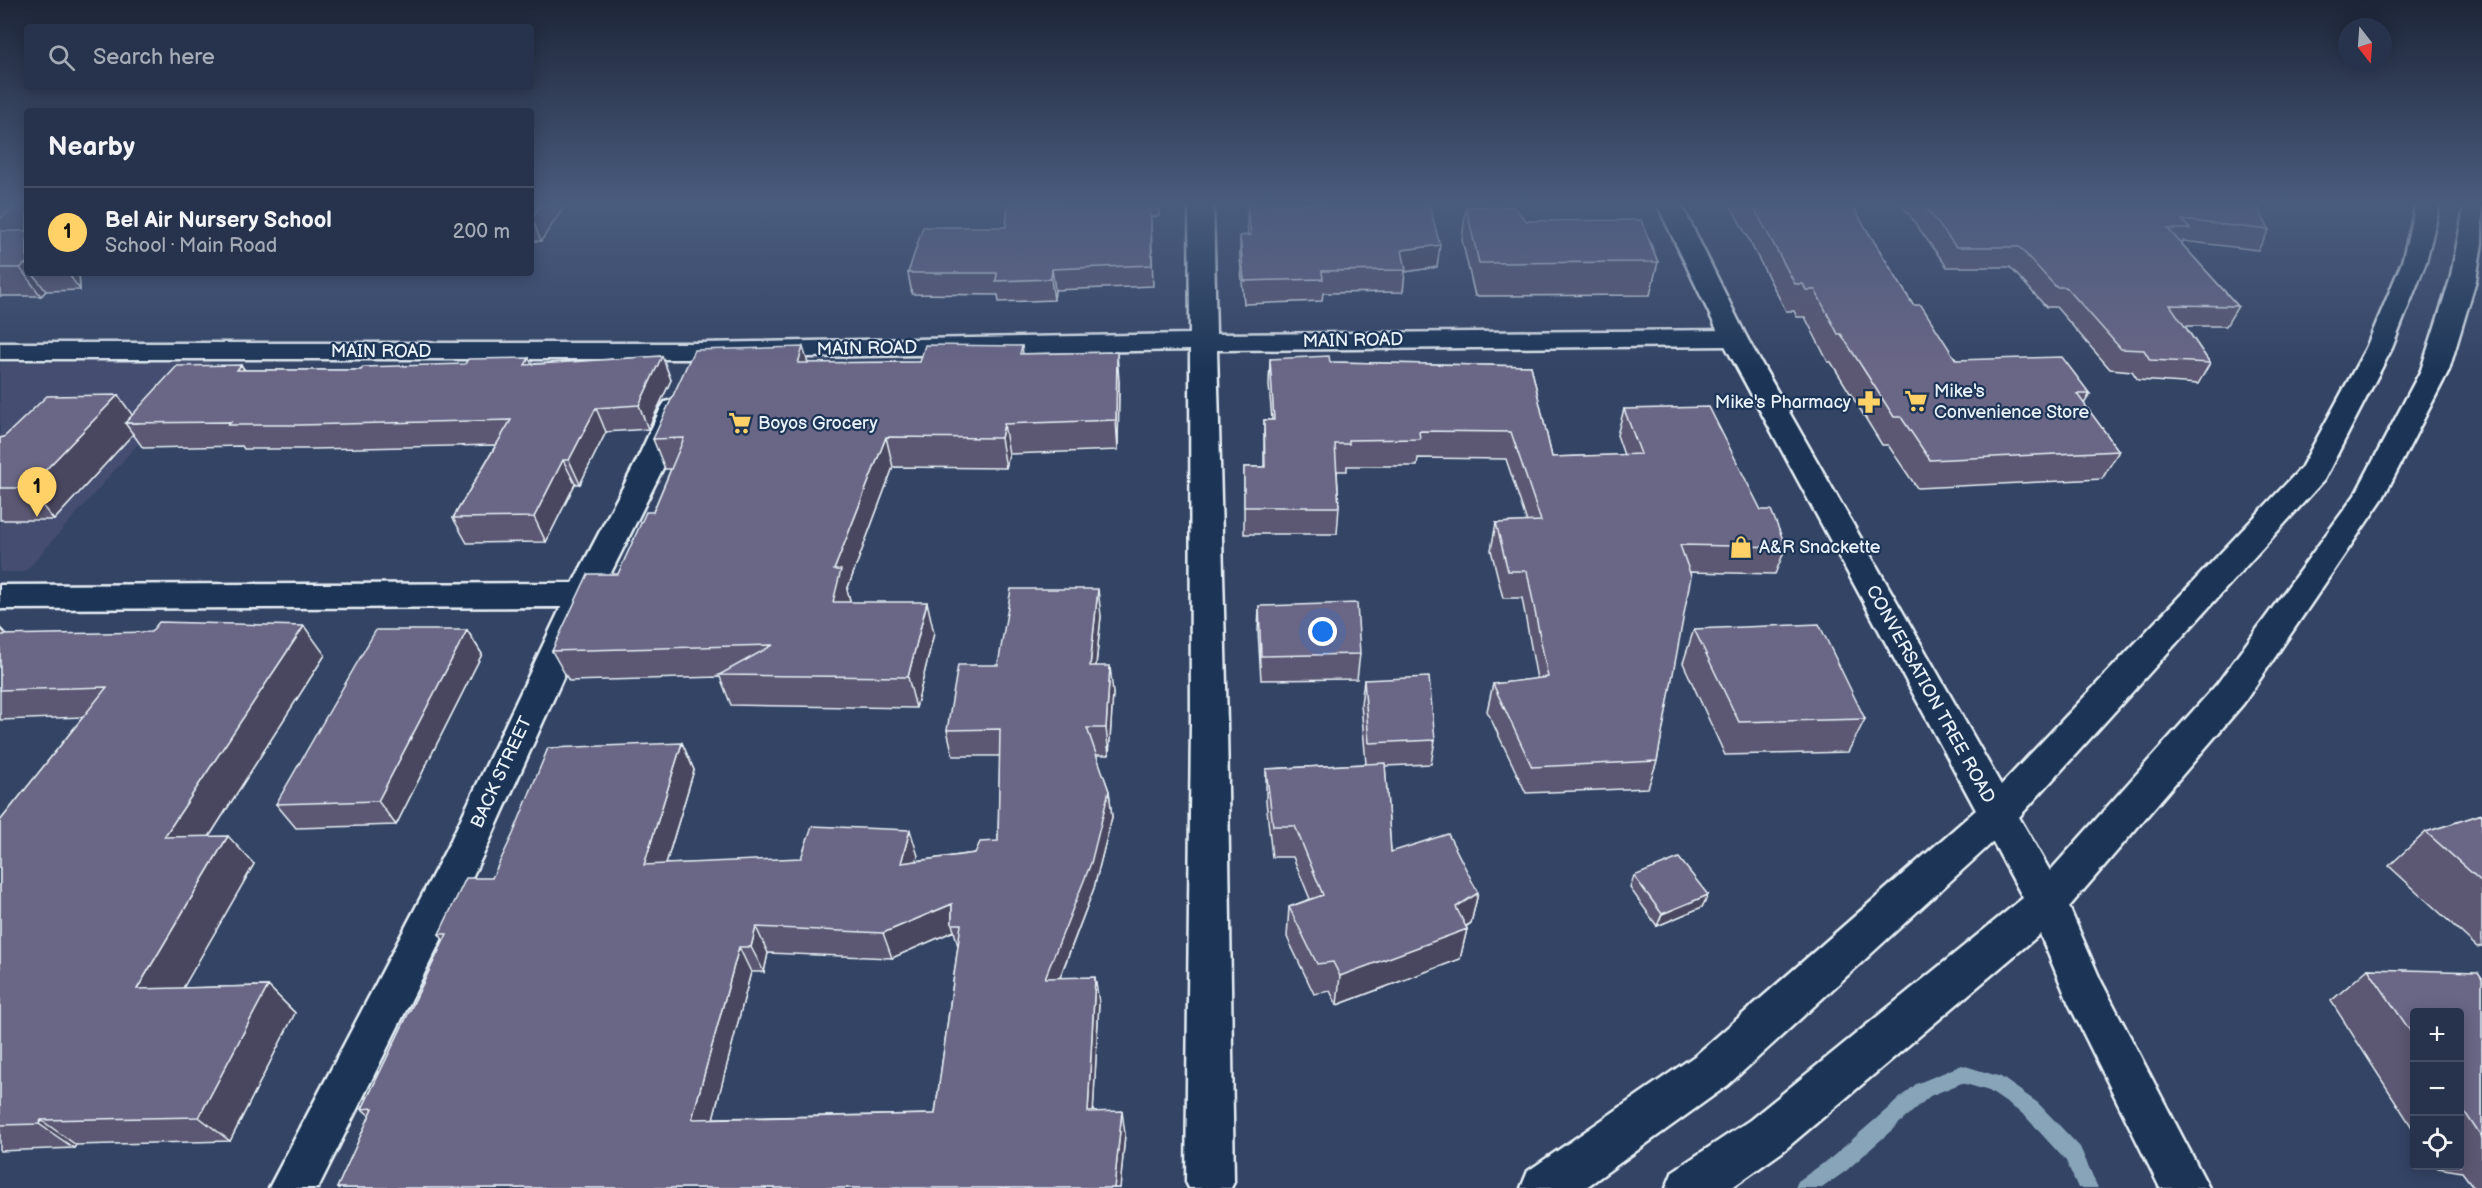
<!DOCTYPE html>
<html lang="en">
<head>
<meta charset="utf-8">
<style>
  :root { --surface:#27334c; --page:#333f56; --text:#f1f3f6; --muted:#a4aab5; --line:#434e64; --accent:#ffd166 }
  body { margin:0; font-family:"Balsamiq Sans",sans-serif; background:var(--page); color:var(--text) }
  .controls { position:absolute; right:18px; bottom:18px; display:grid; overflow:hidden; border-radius:6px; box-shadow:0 3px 15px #0003 }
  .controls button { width:54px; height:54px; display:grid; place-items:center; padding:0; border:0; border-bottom:2px solid var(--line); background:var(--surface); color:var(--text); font:30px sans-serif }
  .compass { position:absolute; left:2338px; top:18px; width:54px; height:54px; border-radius:50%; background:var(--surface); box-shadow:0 3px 15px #0003; rotate:163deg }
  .you { position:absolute; left:1323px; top:632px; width:21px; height:21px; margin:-15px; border:4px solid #fff; border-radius:50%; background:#1a73e8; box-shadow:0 0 0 9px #1a73e833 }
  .badge { display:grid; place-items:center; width:39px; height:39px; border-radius:50%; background:var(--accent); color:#111; font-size:20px; font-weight:700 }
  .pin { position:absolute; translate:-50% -50px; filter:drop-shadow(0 2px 3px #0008) }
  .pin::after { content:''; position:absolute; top:32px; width:21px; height:18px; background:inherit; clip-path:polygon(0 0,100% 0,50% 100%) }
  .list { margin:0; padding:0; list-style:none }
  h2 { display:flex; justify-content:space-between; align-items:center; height:78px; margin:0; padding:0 24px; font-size:26px }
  h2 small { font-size:20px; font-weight:400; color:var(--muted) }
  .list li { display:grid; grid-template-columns:39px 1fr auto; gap:18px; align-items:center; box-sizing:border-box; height:90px; padding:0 24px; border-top:2px solid var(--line) }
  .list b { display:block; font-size:22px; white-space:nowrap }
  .list p { margin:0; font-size:20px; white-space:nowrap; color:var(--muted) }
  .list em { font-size:20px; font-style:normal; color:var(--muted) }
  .icon { flex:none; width:33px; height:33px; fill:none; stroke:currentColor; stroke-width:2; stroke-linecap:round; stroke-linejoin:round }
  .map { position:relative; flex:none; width:2482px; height:1188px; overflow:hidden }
  .search { position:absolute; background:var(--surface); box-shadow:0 3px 15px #0003; left:24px; top:24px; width:510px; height:66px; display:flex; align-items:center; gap:15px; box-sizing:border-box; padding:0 21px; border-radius:6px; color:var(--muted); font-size:22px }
  .panel { position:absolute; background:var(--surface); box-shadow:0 3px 15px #0003; left:24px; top:108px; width:510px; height:168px; border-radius:6px }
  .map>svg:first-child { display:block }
  .built { fill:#444e6f }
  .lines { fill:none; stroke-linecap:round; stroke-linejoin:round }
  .stream { fill:#87a4b8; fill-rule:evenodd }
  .street-casing { stroke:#e8f1f8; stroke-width:5 }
  .secondary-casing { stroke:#e8f1f8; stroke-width:5 }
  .street { fill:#1d3557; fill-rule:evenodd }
  .secondary { fill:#1d3557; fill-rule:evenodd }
  .wall { fill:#5b5873; stroke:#e8f1f8; stroke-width:1.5; fill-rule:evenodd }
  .shaded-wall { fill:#4a475e; stroke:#e8f1f8; stroke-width:1.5 }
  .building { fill:#6a6686; stroke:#e8f1f8; stroke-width:1.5; fill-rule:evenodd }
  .labels { text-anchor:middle; stroke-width:4.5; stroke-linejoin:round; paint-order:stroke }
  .street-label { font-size:18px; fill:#e8f1f8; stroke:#1d3557 }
  .poi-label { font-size:18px; fill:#e8f1f8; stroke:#1d3557; text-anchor:start }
</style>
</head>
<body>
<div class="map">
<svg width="2482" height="1188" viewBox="0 0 2482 1188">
  <rect width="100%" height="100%" fill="#344465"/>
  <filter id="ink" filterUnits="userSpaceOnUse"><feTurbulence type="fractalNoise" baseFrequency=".0167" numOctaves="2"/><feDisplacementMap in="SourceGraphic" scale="12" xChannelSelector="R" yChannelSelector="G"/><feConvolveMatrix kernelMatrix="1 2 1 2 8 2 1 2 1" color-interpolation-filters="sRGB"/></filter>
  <g filter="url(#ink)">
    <!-- built -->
    <path class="built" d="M211,361L25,572H0V363Z"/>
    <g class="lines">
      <!-- stream -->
      <path class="stream" d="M1962,1065L2001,1077L2038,1103L2080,1147L2098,1188H2078L2066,1161L2024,1115L1989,1091L1962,1083L1930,1096L1846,1171L1822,1188H1795L1798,1181L1832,1157L1916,1084Z"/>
      <!-- street casing -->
      <g class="street-casing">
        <path id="street" d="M1189,204H1213L1216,334L1734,330L1743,332L1747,338L1743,344L1734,346L1217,350L1227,723L1234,1182L1231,1188H1189L1186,1182L1191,723L1190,350L700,359H0V343H700L1190,334Z
          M675,399L685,402L689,408L665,464L600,595L486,849L318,1188H269L450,842L561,607L0,609V585L573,583L635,464L661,408L665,402Z"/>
      </g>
      <!-- secondary casing -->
      <g class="secondary-casing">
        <path id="secondary" d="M1657,204H1681L1747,338L2001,785L2301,468L2366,348L2402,262L2416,204H2440L2426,262L2392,348L2324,480L2019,817L2050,871L2217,684L2355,495L2421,370L2450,280L2465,204H2482V243L2476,280L2449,370L2383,498L2243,704L2069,907L2100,979L2209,1188H2160L2069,1004L2040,934L1782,1152L1731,1188H1666L1673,1171L1750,1120L2023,898L1993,842L1728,1085L1585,1188H1521L1528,1171L1696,1055L1976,810L1721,338Z"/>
      </g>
      <!-- street -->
      <use href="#street" class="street"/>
      <!-- secondary -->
      <use href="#secondary" class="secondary"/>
    </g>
    <!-- wall -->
    <path class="wall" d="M0,204H27V273H79L80,290L46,291L41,296H0Z
      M531,204H566L541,241H531Z
      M1008,204H1160L1159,216L1151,217L1153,286L1055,290L1054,300L999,302L998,295L912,294L908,273L1006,227Z
      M1247,204L1437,267L1405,272L1403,292L1323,293L1322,301L1244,304L1240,258V236L1248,235L1247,223Z
      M1730,204H1851L1913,305L1956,360L2090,394L2084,404L2119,451L2102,479L1917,488L1888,445H1882L1831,362H1828L1805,317H1797L1794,311H1786Z
      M1901,204H2256L2269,230L2258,250L2183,241L2182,244L2238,306L2226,326H2185L2210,363L2198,384L2138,380L2132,371L2110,369L2056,307H2046L2010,267H1947Z
      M1466,207L1527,221L1658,262L1650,295L1475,296L1462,240Z
      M1022,346L1023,354L1119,381L1118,450L1009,454L1006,468L893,467L847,590L850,600V602L934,633L916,708L731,705L720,677L569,681L552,651L618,574L653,512L671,469H665L653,439L808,363L920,362Z
      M662,356L671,380L648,429L606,432L580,484H575L546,542L467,543L453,518L496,445L314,449H244L242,446L143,448L133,434L54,520H0V438L132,416L241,365L245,370H361L531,364Z
      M1270,359L1330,362L1531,366L1552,457L1624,455L1617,435L1624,409L1761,510L1786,547L1775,574L1690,572L1657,761L1648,788L1526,793L1487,711L1493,684L1537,679L1522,598H1503L1491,550L1496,523L1527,522L1506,459L1418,458L1417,466H1347V471H1337L1339,507L1337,534H1244V467H1264V420H1272L1269,385Z
      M1259,607L1360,654L1357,679L1261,680L1258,631Z
      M1101,616L1096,666L1113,693L1109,755H1096L1109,791L1112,817L1094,888L1060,978L1099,1002L1093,1112L1125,1134L1120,1188H337L370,1116L362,1109L444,941L439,934L492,878L682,743L694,770L666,864L918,856L916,861L975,853L998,841L1000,756H953L947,730L998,665ZM954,931L958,946L935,1114L713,1118L751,972H764L768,953L892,958Z
      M0,628L7,635L325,655L209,837L254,864L183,988L268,986L295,1013L230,1141L76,1145L74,1148L0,1151V821L83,717L0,720Z
      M1694,629L1865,719L1848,752L1725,755L1683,663Z
      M467,630L482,654L396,825L296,828L276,804Z
      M1364,680L1435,740L1431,764L1385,766L1391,852L1478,893L1471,923L1466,927L1467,929L1460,959L1337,1005L1330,991L1314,994L1287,937L1289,907L1310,899L1293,857H1272L1266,801V769L1366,764L1361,704Z
      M2482,814V946L2477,947L2389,866L2426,832Z
      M1634,876L1708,895L1702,907L1657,926L1630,888Z
      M2368,969L2482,978V1188H2474L2462,1172L2438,1168L2436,1166H2460V1012H2415V1132L2331,1001Z"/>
    <!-- shaded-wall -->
    <path class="shaded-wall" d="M18,204H27V240L0,252V219Z
      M541,204H566L541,241L532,218Z
      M1440,245L1437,267L1405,272L1402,250Z
      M25,264L27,266V273H32L46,291L41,296L20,268Z
      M1052,269L1055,290L1054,300L1051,279Z
      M68,273H79L80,290Z
      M803,347L812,376L798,363Z
      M1117,352L1119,381L1118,450L1116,420Z
      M662,356L671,380L648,429L639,405Z
      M529,358L539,382L525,365Z
      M241,365L257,389L237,370Z
      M118,395L138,423H125L133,434L54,520L28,488Z
      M596,408L606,432L580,484L569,460Z
      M1004,424L1009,454L1006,468L1001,438Z
      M886,437L893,467L847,590L850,600L842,632L833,602L834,570Z
      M563,460L575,484L546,542L534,517Z
      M1098,589L1101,616L1093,693L1090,666Z
      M927,602L934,633L916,708L908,677Z
      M304,626L325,655L191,865L164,837Z
      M0,628L17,646L0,663Z
      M467,630L482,654L396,825L378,801Z
      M1110,666L1113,693L1109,755L1106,728Z
      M682,743L694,770L658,890L644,865Z
      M1109,791L1112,817L1094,888L1050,1003L1045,978Z
      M910,830L918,856L909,889L901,863Z
      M228,836L254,864L167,1016L137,989Z
      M1478,893L1471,923L1455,933L1467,929L1460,959L1337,1005L1340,976Z
      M1708,895L1702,907L1657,926L1662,914Z
      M952,904V924L954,931L892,958L883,933Z
      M756,927L768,953L764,972L751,947Z
      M739,947L751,972L707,1142L692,1119Z
      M1095,977L1099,1002L1092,1134L1088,1112Z
      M268,986L295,1013L230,1141L199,1117Z
      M1122,1111L1125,1134L1120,1188H1114Z
      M41,1120L76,1145L74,1148L39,1124Z"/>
    <!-- building -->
    <path class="building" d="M0,204H18L0,219Z
      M531,204H541L532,218H531Z
      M1008,204H1150L1152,265L1052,269L1051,279L996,281L997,273H908L923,227H1006Z
      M1247,204H1429L1440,245L1402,250L1406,270L1322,271L1323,279L1244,281L1240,236L1251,235Z
      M1752,204H1851L1913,305H1921L1956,360L2062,357L2090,394H2077L2119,451L1930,460L1901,417H1894L1841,334H1838L1815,290H1806L1803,284H1795Z
      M1923,204H2256L2269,230L2182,220L2190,229H2168L2238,306L2170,305L2210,363L2150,360L2144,350L2121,349L2066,287H2056L2019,247H1956Z
      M1466,207H1513L1527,221L1641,220L1658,262L1479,263Z
      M0,231H27V263L25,264L20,268H0Z
      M925,345L1022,346L1020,354L1117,352L1116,420L1004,424L1001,438L886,437L834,570H841L833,602H927L908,677L719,675L773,645L552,651L588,574H618L646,512H653L684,438L653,439L694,350L803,347L798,363L920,362Z
      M662,356L639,405L596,408L569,460H563L534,517L453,518L511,420L299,425H228L231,422L125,423L177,366L241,365L237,370H361L363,367L465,364L468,359L529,358L525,365Z
      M1329,356L1330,362L1531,366L1552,457L1641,454L1624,409L1709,407L1761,510H1771L1786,547L1680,545L1691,576L1657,761L1532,767L1493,684L1548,677L1527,571H1508L1496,523L1541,521L1511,432L1419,431L1420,439L1349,440V444H1335L1339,507H1244V467H1265L1264,420H1274L1270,359Z
      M118,395L28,488H0V438L4,437L47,396Z
      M1011,589H1098L1090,666H1110L1106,728H1087L1109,791L1091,863L1045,978L1095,977L1088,1112L1122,1111L1114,1188H337L373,1108L362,1109L447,934H439L466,878H492L513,834L548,748L682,743L644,865L801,858L812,826L910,830L901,863L975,853L980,842L998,841L1000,729L947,730L958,665H998ZM952,904V924H961L935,1114L692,1119L739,947H751L756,927L883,933Z
      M1357,603L1360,654L1261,656L1259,606Z
      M159,622L304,626L164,837L228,836L137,989L268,986L199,1117L41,1120L39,1124L0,1125V821L107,687L0,690V635L151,632Z
      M1819,624L1865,719L1739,722L1694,629Z
      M376,630H467L378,801L276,804Z
      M1429,677L1435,740L1369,743L1364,680Z
      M1385,763L1391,852L1448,834L1478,893L1456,907L1467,929L1340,976L1333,962L1317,964L1289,907L1323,895L1295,826H1273L1266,769Z
      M2482,814V882L2426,832Z
      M1679,858L1708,895L1662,914L1634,876Z
      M2368,969L2478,972L2482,978V1138L2460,1105V1012H2415V1038Z"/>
  </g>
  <!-- sky -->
  <linearGradient id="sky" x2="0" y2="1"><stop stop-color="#1d2538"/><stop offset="0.55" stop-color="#4a5c7e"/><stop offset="1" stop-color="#4a5c7e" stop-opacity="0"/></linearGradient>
  <rect width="2482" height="371" fill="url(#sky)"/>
  <!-- icons -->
  <defs>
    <g id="supermarket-bare" transform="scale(1.8)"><path d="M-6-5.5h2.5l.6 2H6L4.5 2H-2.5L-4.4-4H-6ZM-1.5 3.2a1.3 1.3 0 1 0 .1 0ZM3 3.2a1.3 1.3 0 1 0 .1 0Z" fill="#ffd166" stroke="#1d3557" stroke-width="2.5" paint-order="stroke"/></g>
    <g id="pharmacy-bare" transform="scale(1.8)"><path d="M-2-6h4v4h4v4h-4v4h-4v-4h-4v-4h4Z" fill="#ffd166" stroke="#1d3557" stroke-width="2.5" paint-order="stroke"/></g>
    <g id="shop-bare" transform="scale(1.8)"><path d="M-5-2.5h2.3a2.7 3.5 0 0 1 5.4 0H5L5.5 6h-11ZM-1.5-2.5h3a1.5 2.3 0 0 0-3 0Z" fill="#ffd166" stroke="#1d3557" stroke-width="2.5" paint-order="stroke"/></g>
  </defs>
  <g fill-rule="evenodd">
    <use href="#supermarket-bare" x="1916" y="401"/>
    <use href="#pharmacy-bare" x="1869" y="402"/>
    <use href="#supermarket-bare" x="740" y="423"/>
    <use href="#shop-bare" x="1741" y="547"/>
  </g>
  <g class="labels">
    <!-- street labels -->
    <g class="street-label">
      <text transform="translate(1353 340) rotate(-1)" y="6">MAIN ROAD</text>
      <text transform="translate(867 348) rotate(-1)" y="6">MAIN ROAD</text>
      <text x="381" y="357">MAIN ROAD</text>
      <text transform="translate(1931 694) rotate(61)" y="6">CONVERSATION TREE ROAD</text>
      <text transform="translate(501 772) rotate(-65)" y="6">BACK STREET</text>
    </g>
    <!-- poi labels -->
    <g class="poi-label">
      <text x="1934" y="397">Mike's<tspan x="1934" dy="21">Convenience Store</tspan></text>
      <text x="1851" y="408" text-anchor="end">Mike's Pharmacy</text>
      <text x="758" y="429">Boyos Grocery</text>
      <text x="1759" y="553">A&amp;R Snackette</text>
    </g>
  </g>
</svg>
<div class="controls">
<button>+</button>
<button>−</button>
<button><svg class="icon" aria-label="locate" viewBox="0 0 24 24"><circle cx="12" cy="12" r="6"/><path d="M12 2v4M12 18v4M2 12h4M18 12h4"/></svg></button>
</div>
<svg class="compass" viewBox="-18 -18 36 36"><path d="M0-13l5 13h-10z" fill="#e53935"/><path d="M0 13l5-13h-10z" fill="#a4aab5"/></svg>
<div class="you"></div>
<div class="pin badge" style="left:37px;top:517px">1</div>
<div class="search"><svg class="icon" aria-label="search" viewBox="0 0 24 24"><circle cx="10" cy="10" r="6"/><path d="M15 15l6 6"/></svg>Search here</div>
<section class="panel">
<h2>Nearby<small></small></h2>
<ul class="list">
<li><span class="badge">1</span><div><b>Bel Air Nursery School</b><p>School · Main Road</p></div><em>200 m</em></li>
</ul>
</section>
</div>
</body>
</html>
